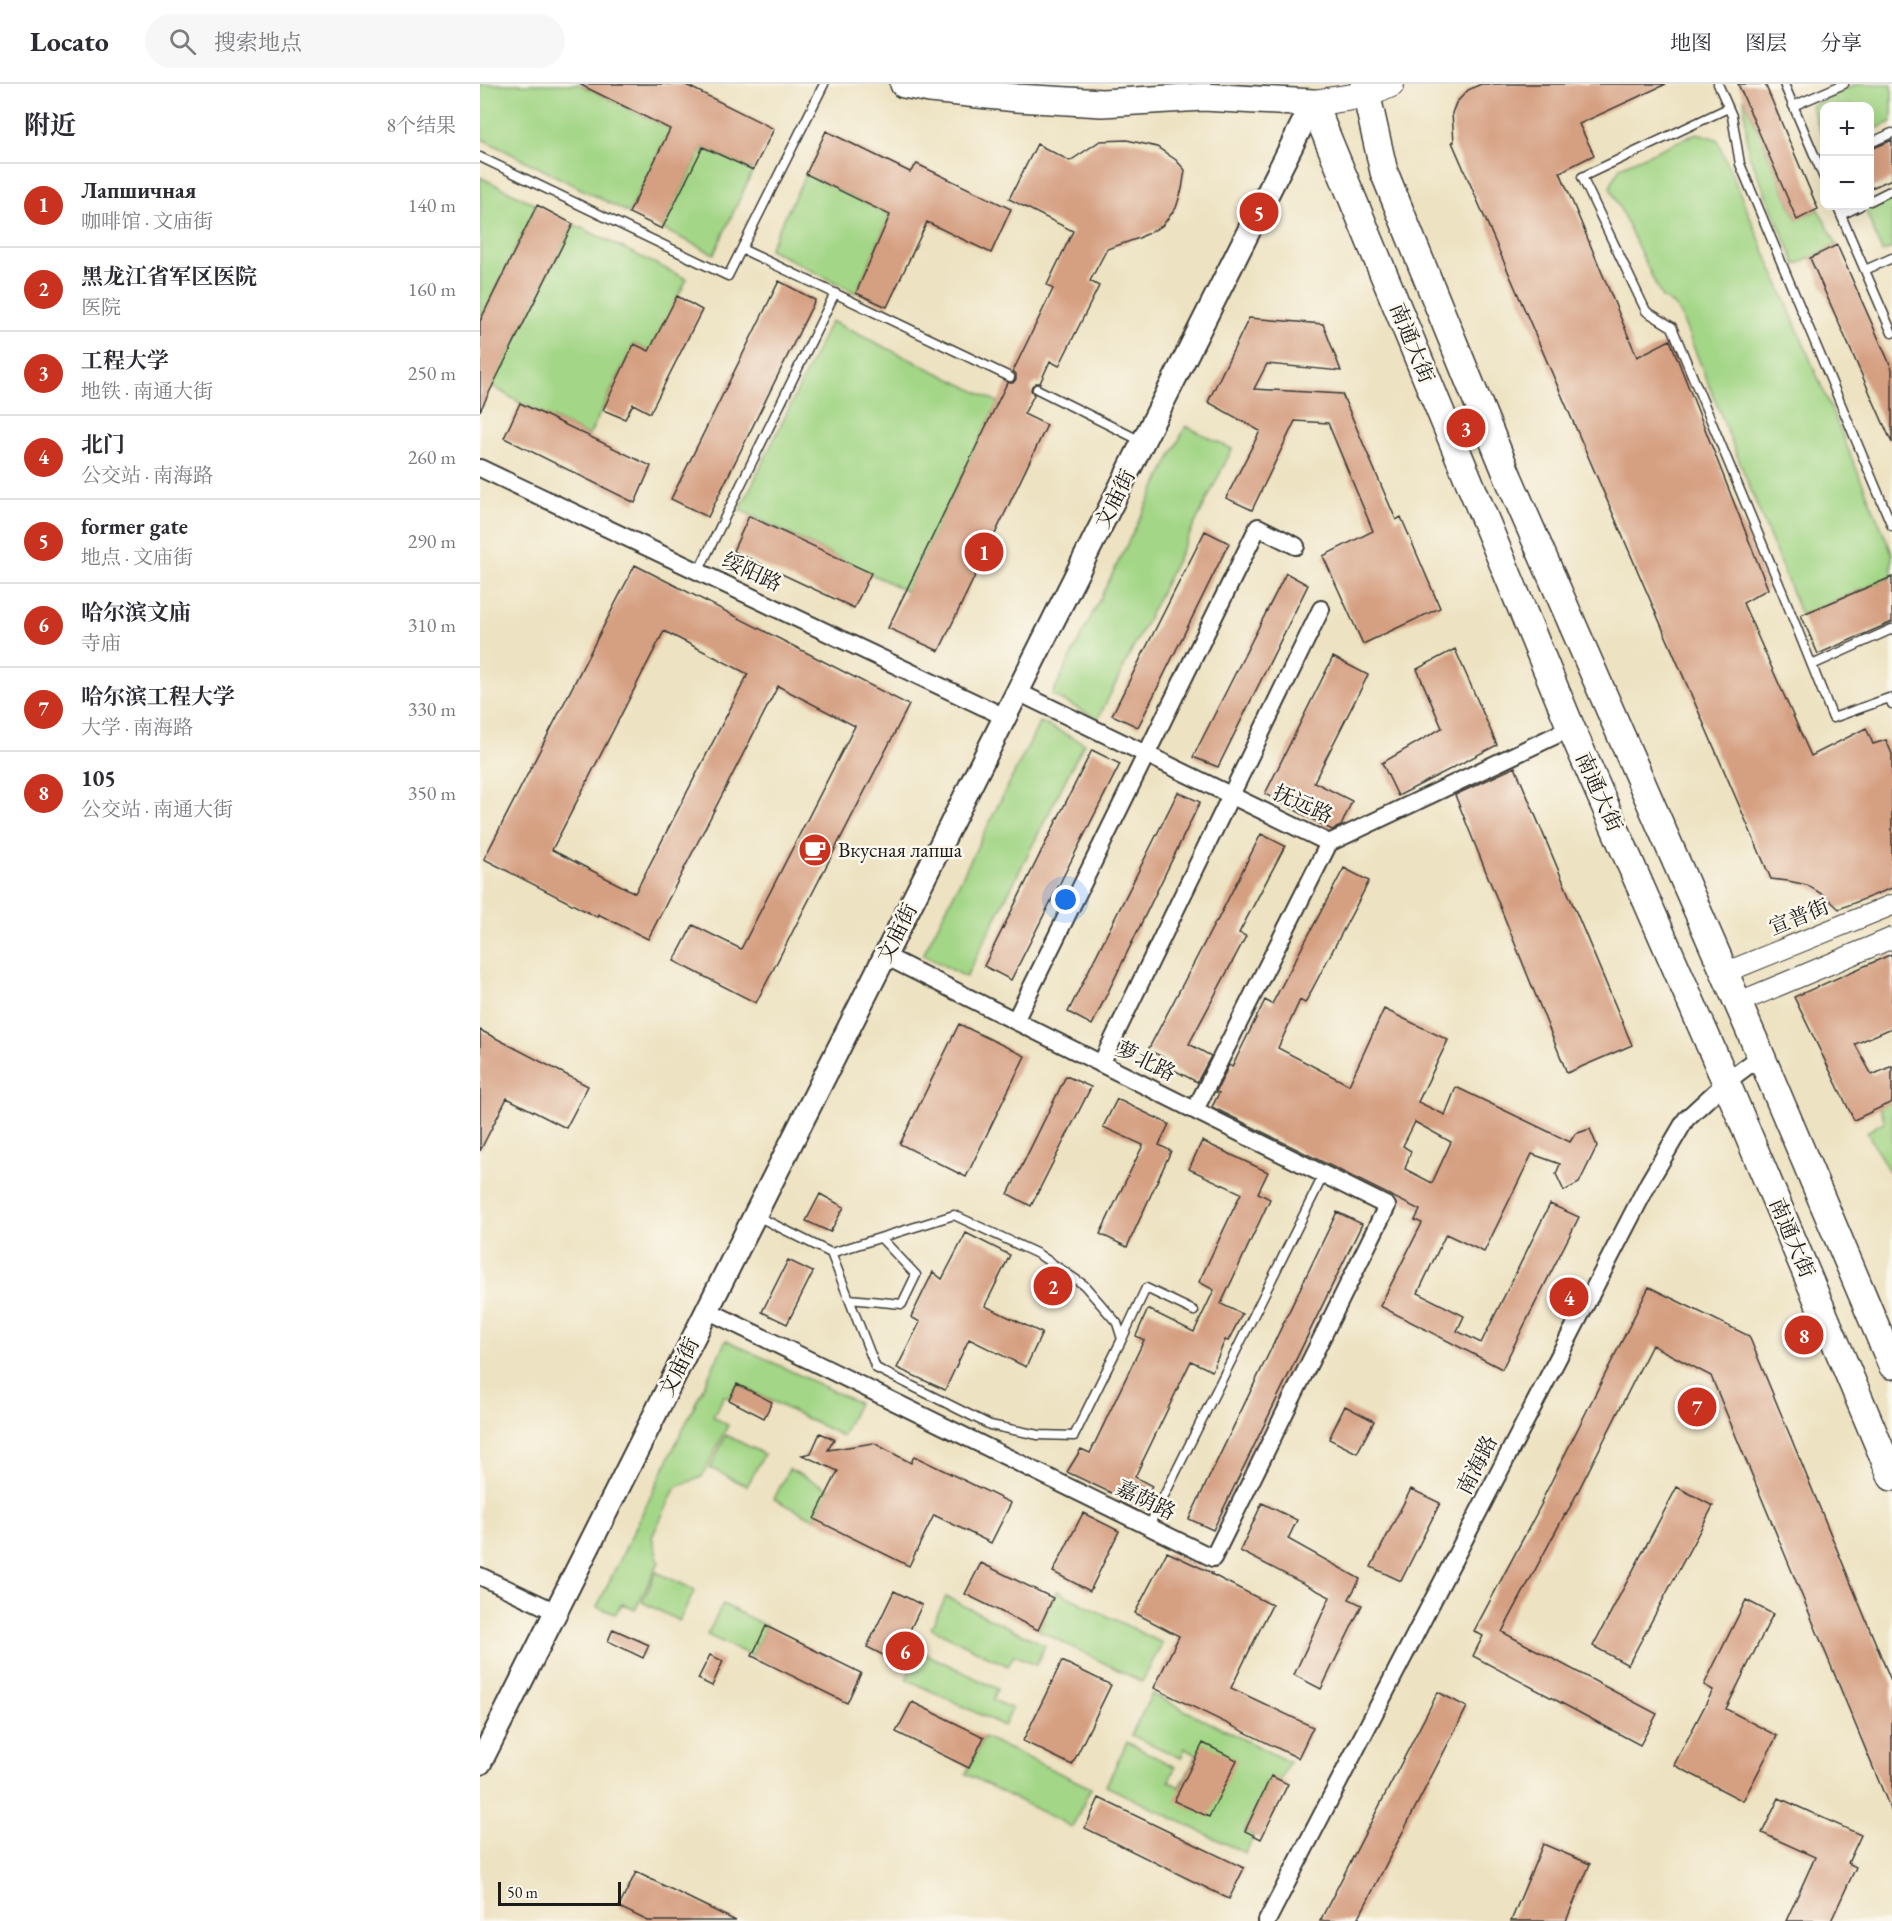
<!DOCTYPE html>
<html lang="zh">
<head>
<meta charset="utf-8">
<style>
  :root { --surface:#fff; --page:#f7f7f7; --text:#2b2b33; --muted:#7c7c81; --line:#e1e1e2; --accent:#c8321e }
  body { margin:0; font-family:"EB Garamond","Noto Serif SC",serif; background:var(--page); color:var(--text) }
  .controls { position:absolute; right:18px; top:18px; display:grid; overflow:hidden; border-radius:12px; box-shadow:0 6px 24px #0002 }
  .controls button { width:54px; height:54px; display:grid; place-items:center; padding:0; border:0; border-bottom:2px solid var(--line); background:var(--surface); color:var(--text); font:30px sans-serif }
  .scale { position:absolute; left:18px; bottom:15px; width:123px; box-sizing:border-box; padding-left:6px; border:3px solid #1c1c1c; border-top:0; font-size:16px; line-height:21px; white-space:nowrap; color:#1c1c1c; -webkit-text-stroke:4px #fbf7ec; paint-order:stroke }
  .you { position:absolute; left:586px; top:816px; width:21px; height:21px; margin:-15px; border:4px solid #fff; border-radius:50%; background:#1a73e8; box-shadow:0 0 0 9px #1a73e833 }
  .badge { display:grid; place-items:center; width:39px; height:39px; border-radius:50%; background:var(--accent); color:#fff; font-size:20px; font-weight:700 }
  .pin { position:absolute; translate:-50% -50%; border:3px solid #fff; box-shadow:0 2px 6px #0006 }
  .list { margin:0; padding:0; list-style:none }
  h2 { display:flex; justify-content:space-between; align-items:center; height:78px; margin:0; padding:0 24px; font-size:26px }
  h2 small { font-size:20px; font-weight:400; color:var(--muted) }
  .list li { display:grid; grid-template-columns:39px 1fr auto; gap:18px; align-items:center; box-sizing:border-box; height:84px; padding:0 24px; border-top:2px solid var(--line) }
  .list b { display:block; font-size:22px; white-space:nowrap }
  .list p { margin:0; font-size:20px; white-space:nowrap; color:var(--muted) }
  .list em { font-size:20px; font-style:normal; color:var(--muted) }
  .icon { flex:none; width:33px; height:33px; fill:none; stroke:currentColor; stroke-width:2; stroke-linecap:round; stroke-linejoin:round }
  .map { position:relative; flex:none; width:1412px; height:1837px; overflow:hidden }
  header { display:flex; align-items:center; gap:36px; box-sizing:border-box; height:84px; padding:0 30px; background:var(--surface); border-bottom:2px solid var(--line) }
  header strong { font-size:28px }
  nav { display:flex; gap:33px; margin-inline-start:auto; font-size:21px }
  .search { width:420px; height:54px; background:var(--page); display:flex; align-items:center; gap:15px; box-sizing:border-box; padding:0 21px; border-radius:33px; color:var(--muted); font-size:22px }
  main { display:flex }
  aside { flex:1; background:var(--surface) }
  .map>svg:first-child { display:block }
  .green { fill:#a3d686; stroke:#607951; stroke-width:1.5 }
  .building { fill:#d59f81; fill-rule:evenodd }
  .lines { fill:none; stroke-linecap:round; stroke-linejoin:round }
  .service-casing { stroke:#3b3a35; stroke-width:11 }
  .minor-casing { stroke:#3b3a35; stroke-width:20 }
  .tertiary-casing { stroke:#3b3a35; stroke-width:22 }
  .secondary-casing { stroke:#3b3a35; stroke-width:26 }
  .primary-casing { stroke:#3b3a35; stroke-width:28 }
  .trunk-casing { stroke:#3b3a35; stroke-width:30 }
  .service { stroke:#fff; stroke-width:8 }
  .minor { stroke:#fff; stroke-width:16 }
  .tertiary { stroke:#fff; stroke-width:20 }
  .secondary { stroke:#fff; stroke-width:22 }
  .primary { stroke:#fff; stroke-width:26 }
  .trunk { stroke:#fff; stroke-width:27 }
  .labels { text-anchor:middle; stroke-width:5; stroke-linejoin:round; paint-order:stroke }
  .street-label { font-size:21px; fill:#1c1c1c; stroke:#fbf7ec }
  .poi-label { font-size:21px; fill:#1c1c1c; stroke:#fbf7ec; text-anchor:start }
</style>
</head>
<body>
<header>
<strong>Locato</strong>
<div class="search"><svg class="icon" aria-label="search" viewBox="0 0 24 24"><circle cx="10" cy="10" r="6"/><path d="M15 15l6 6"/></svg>搜索地点</div>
<nav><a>地图</a><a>图层</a><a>分享</a></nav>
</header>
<main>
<aside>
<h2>附近<small>8个结果</small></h2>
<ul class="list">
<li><span class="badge">1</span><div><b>Лапшичная</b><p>咖啡馆 · 文庙街</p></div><em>140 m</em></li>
<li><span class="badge">2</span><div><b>黑龙江省军区医院</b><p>医院</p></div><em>160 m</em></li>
<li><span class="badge">3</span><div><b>工程大学</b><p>地铁 · 南通大街</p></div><em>250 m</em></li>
<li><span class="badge">4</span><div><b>北门</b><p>公交站 · 南海路</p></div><em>260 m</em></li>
<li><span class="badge">5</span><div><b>former gate</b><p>地点 · 文庙街</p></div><em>290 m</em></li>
<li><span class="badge">6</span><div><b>哈尔滨文庙</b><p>寺庙</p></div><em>310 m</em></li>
<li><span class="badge">7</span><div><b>哈尔滨工程大学</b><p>大学 · 南海路</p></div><em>330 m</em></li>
<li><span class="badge">8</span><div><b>105</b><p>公交站 · 南通大街</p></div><em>350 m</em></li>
</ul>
</aside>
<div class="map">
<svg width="1412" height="1837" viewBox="0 0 1412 1837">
  <rect width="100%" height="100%" fill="#fbf7ec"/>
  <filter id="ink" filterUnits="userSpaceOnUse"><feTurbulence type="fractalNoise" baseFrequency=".0167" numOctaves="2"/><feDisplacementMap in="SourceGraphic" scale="12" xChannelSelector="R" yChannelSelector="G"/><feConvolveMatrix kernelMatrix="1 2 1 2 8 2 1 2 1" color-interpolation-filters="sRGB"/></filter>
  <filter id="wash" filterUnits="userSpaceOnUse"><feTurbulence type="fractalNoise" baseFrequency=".008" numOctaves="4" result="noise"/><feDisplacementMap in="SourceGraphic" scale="24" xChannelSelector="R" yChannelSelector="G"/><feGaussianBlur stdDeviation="1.35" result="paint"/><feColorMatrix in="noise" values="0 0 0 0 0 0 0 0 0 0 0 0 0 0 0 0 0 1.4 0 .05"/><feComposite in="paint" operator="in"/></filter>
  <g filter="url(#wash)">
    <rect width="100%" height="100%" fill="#ede2c1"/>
    <!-- green -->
    <path class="green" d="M0,0H99L190,45L149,129L0,54Z
      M1377,0H1412V38L1390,47V22H1344V56L1331,22Z
      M1264,14L1317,136L1338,125L1357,161L1316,181L1268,68Z
      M1217,49L1237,55L1412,469V493L1321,531L1202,234L1195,222L1182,214L1130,103L1140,83Z
      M223,63L273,86L234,170L182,145Z
      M326,90L410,131L376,209L289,165Z
      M0,93L57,121L0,237Z
      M1412,112V164L1402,168L1385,125Z
      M93,140L207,195L169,267L154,260L109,352L40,319L12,302Z
      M351,237L518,318L426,507L260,426Z
      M706,342L752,365L618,635L572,611Z
      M560,638L604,659L486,893L443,871Z
      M1412,1018V1093L1387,1048L1405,1037L1399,1023Z
      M246,1256L378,1319L362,1352L257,1300L250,1314L244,1312L233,1333L248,1341L222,1393L196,1403L172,1453L179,1478L155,1526L142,1520L135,1530L117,1523Z
      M246,1351L284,1370L267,1402L230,1384Z
      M309,1385L349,1405L334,1435L294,1415Z
      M176,1488L215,1506L199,1537L162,1518Z
      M577,1507L682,1559L662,1598L558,1546Z
      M466,1513L565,1561L556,1581L534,1571L528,1582L451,1544Z
      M243,1520L286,1542L272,1572L227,1551Z
      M440,1567L518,1605L513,1616L532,1625L524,1642L426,1595Z
      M672,1610L809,1678L800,1697L791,1693L765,1746L774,1752L765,1769L626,1702L647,1658L695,1683L689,1697L700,1703L717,1670L705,1664L701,1674L651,1651Z
      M504,1653L611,1704L592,1743L486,1690Z"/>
    <g id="blocks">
      <!-- building -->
      <path class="building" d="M99,0H204L294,45L273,86L223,63L182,145L149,129L190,45Z
        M1001,0H1186L1099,40L1114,71L1080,88L1157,273L1190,256L1288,505L1263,519L1331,672L1386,644L1393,660L1406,656L1412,670V804L1359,825L1345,812L1327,801L1308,797L1291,795L972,58H974L972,29L976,19L988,6Z
        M1258,0H1285L1338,125L1317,136Z
        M346,47L430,88L437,80L531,125L511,169L447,138L407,223L376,209L410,131L326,90Z
        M647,56L677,63L696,76L705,86L702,105L696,124L682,142L659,154L627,165L610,197L619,202L579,282L570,277L560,299H556L552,302L551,306L554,311L544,330L567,341L459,567L408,544L527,299H533L536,295V290L533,287L573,205L567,201L593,147L529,115L557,60L590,77L620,57Z
        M1412,56V95L1389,105V66Z
        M57,121L93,140L0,327V237Z
        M1357,161L1412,285V359L1330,174Z
        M299,197L335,216L228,433L191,415Z
        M197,212L222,226L170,329L153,320L145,335L123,326L154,260L169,267Z
        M769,234L843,240L861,287L787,280L774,305L862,310L916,436L921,433L960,524L883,560L843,472L893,447L848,339L815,337L772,426L746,414L780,347L728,318Z
        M40,319L171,382L155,419L24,354Z
        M269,432L391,489L374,524L253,467Z
        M725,447L749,459L658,643L632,631Z
        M155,481L429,621L276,919L194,877L213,841L261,865L375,642L298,602L168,855L118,830L117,833L4,775ZM184,547L268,590L155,809L72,766Z
        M806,489L828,501L738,683L713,673Z
        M1412,493V538L1338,570L1321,531Z
        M975,565L1017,661L918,712L902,679L962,644L937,585Z
        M853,573L888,591L834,698L872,717L861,742L852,746L785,710Z
        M612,666L640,680L531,896L504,882Z
        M1035,683L1152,961L1087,989L975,711Z
        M698,708L720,718L612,941L588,928Z
        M781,750L805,762L759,849L766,852L709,960L731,972L717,998L688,983L691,977L668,966L736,837H737Z
        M864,784L889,797L825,919L820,916L798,964L869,1001L904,925L968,956L938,1018L965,1031L976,1003L1090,1058L1095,1050L1110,1045L1117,1062L1099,1099L1084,1107L1076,1090L1080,1080L1052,1070L1004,1168L966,1150L938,1209L984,1232L977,1247L1001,1259L1070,1120L1099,1133L1022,1285L900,1222L942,1139L935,1136L940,1126L732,1023L739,1009L736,1008L749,981L752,983L785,916L792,920ZM935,1038L971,1058L952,1099L925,1085L931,1067L923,1062Z
        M1412,870V944L1375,960L1392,991L1412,982V1018L1374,1036L1314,913Z
        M479,940L545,972L486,1093L420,1060Z
        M0,946L108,1002L86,1044L27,1014L0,1067Z
        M586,992L611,1003L551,1122L528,1110Z
        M637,1015L689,1040L679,1061L691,1067L647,1163L620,1150L663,1061L623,1043Z
        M722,1057L788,1088L778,1109L790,1115L741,1220L762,1230L748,1257L745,1256L732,1287L711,1277L655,1393L672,1402L663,1424L587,1388L601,1365L610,1369L664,1256L656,1252L668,1225L714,1248L734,1206L719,1198L761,1109L709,1085Z
        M340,1110L364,1123L350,1148L326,1137Z
        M857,1128L882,1140L733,1446L709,1435Z
        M486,1149L530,1171L505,1222L562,1249L546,1283L489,1255L465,1306L417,1284L440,1238L431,1233L453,1188L462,1195Z
        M308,1176L333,1188L307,1240L282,1228Z
        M1169,1203L1269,1252L1412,1599V1729L1231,1292L1172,1261L1086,1431L1085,1430L1022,1548L1177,1630L1160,1661L993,1572L1003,1552L994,1547L1062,1419L1061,1418Z
        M257,1300L292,1318L284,1334L249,1316Z
        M865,1322L894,1337L877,1369L849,1355Z
        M340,1349L354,1355L348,1366L394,1359L431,1379L434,1372L531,1419L511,1459L454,1431L429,1482L334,1435L358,1387L322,1371L331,1369Z
        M1197,1403L1233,1422L1148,1581L1113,1562Z
        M931,1405L960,1419L921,1497L891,1483Z
        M782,1419L817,1436L808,1455L880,1495L869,1515L882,1521L841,1605L814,1591L850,1513L760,1467Z
        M603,1429L639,1447L610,1507L573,1488Z
        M687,1468L732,1489L731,1490L792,1521L751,1604L833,1643L818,1674L674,1604L699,1552L655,1529Z
        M501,1479L573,1514L558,1546L485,1510Z
        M414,1507L442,1521L415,1577L387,1563Z
        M1266,1516L1293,1530L1246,1625L1297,1652L1263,1717L1194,1681L1233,1606L1224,1601Z
        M286,1542L381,1589L367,1619L272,1572Z
        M133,1545L169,1561L163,1574L128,1557Z
        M230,1571L243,1577L232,1602L218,1595Z
        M582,1577L631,1601L592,1681L543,1657Z
        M958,1608L987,1623L877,1837H840Z
        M432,1618L504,1653L489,1684L416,1648Z
        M723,1659L757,1676L729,1733L694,1717Z
        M791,1692L808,1700L781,1755L765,1747Z
        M619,1714L764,1784L749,1815L605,1744Z
        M1299,1714L1381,1751L1368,1779L1376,1783L1351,1837H1306L1335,1773L1282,1749Z
        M1063,1760L1110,1780L1086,1837H1031Z
        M156,1788L256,1837H168L139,1823Z"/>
    </g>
  </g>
  <g filter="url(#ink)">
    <use href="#blocks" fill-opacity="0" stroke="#3b3a35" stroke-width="1.5"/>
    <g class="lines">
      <!-- service casing -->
      <g class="service-casing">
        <path id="service" d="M1238,0L1252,32L1260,80L1412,442
          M1304,0L1344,94
          M1313,22L1364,0
          M1248,24L1102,93L1166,227L1192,243L1302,507L1353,634L1409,614L1412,620
          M1390,59L1412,49
          M0,73L248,192L344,0
          M1390,117L1412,106
          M1357,122L1412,249
          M1361,131L1380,122
          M262,165L530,293
          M1385,186L1412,174
          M557,305L661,357
          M218,488L355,209
          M1332,581L1412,545
          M275,1131L351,1169L474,1131L558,1170L604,1201L637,1239L642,1255L594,1352L558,1351L510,1341L396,1284L351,1169
          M369,1215L422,1220L436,1191L401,1154
          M642,1255L666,1204L714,1227
          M669,1442L844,1090"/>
      </g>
      <!-- minor casing -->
      <g class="minor-casing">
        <path id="minor" d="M0,384L525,633
          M538,608L849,759L1091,644
          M535,937L778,443L816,462
          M621,980L841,525
          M715,1026L849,759
          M227,1226L733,1474L907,1122L405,872
          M0,1492L76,1528
          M787,1837L1169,1098L1206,1035L1246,998L1281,972"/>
      </g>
      <!-- tertiary casing -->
      <g class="tertiary-casing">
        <path id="tertiary" d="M1244,889L1412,821
          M1257,919L1412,854"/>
      </g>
      <!-- secondary casing -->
      <g class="secondary-casing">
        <path id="secondary" d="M0,1679L833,19"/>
      </g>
      <!-- primary casing -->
      <g class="primary-casing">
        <path id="primary" d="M833,19L886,11L911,0"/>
      </g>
      <!-- trunk casing -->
      <g class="trunk-casing">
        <path id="trunk" d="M424,0L450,5L537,14L622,19L723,13L833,19L1091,644L1246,998L1412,1393
          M884,0L904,88L1029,395L1281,972L1412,1281"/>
      </g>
      <!-- service -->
      <use href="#service" class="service"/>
      <!-- minor -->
      <use href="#minor" class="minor"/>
      <!-- tertiary -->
      <use href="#tertiary" class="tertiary"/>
      <!-- secondary -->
      <use href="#secondary" class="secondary"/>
      <!-- primary -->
      <use href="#primary" class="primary"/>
      <!-- trunk -->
      <use href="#trunk" class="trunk"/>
    </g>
  </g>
  <!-- icons -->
  <defs>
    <g id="cafe-disc" transform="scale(1.725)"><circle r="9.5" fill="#c8321e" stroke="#fbf7ec"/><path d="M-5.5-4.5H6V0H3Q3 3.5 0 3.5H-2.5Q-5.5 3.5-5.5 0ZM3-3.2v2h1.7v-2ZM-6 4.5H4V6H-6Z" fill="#fff"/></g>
  </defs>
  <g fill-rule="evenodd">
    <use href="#cafe-disc" x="335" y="766"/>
  </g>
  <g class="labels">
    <!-- street labels -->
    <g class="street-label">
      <text transform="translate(932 259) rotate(68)" y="7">南通大街</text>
      <text transform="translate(635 415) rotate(-63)" y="7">文庙街</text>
      <text transform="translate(272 488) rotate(25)" y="7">绥阳路</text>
      <text transform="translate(1119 708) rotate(66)" y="7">南通大街</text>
      <text transform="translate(823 720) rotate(24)" y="7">抚远路</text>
      <text transform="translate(1319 833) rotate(-22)" y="7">宣普街</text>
      <text transform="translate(417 849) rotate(-63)" y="7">文庙街</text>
      <text transform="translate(666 977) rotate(26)" y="7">萝北路</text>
      <text transform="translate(1312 1154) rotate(67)" y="7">南通大街</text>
      <text transform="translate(199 1283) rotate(-63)" y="7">文庙街</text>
      <text transform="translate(997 1381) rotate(-63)" y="7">南海路</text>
      <text transform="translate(666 1416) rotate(26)" y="7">嘉荫路</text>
    </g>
    <!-- poi labels -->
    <g class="poi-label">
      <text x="358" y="773">Вкусная лапша</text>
    </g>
  </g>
</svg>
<div class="controls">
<button>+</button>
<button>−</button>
</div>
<div class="scale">50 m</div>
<div class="you"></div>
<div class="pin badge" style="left:504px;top:468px">1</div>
<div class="pin badge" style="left:573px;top:1202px">2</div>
<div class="pin badge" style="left:986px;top:344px">3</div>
<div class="pin badge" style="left:1089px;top:1213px">4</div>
<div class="pin badge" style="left:779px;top:128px">5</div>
<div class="pin badge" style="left:425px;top:1567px">6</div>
<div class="pin badge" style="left:1217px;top:1323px">7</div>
<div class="pin badge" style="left:1324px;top:1251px">8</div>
</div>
</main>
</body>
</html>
